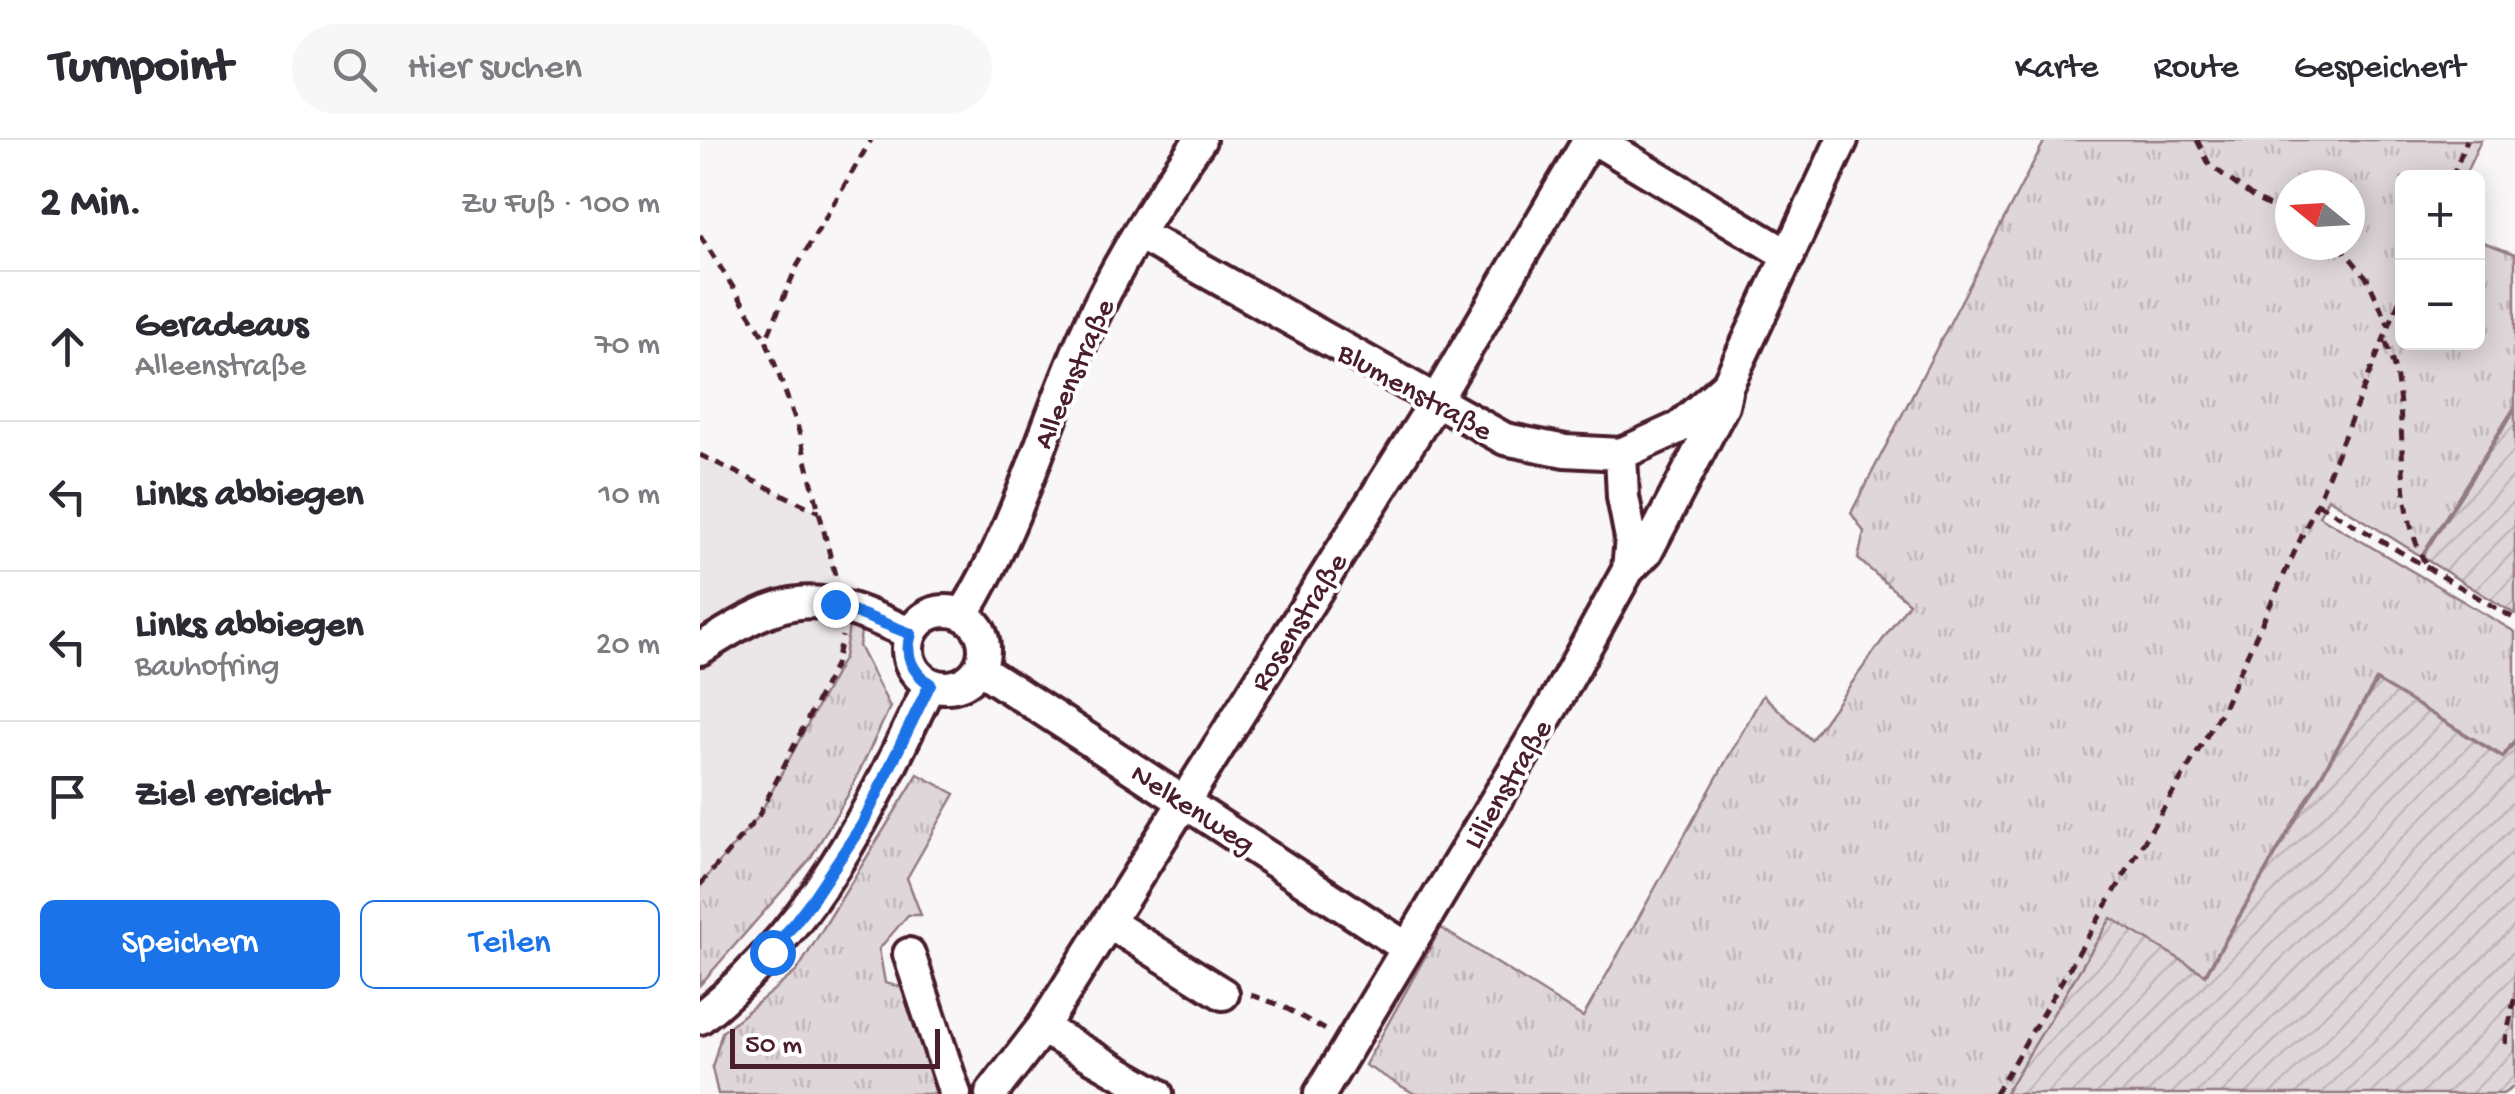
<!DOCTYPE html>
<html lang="de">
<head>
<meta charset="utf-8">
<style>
  :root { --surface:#fff; --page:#f7f7f7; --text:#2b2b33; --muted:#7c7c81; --line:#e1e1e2; --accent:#1a73e8 }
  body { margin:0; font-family:"Gochi Hand",sans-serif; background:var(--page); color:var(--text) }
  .controls { position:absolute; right:30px; top:30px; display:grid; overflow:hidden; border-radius:15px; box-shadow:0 5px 25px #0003 }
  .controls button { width:90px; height:90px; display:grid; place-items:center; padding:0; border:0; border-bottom:2px solid var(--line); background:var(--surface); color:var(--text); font:50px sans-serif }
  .compass { position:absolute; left:1575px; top:30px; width:90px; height:90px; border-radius:50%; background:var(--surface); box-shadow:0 5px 25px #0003; rotate:288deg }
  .scale { position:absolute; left:30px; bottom:25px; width:210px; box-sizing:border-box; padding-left:10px; border:5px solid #4a1f2b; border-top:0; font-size:28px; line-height:35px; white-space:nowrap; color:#4a1f2b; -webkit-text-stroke:8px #fff; paint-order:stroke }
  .stop { position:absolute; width:30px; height:30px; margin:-22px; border:8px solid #1a73e8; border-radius:50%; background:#fff }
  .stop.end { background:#1a73e8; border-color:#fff; box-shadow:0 2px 10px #0008 }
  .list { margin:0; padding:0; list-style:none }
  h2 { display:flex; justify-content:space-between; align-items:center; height:130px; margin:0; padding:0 40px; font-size:42px }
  h2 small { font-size:32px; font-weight:400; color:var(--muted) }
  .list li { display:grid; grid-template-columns:65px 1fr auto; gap:30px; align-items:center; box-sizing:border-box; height:150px; padding:0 40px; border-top:2px solid var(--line) }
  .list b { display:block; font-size:38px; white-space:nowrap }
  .list p { margin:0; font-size:32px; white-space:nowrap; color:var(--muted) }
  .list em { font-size:32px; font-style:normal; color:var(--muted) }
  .actions { display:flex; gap:20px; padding:30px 40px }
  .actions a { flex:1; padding:22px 0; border:2px solid var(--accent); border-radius:15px; text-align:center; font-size:35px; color:var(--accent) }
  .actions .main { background:var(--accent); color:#fff }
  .icon { flex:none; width:55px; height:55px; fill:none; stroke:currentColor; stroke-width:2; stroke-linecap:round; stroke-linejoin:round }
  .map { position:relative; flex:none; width:1815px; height:954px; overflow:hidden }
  header { display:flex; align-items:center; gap:60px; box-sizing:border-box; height:140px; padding:0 50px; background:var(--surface); border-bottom:2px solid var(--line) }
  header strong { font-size:48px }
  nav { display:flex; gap:55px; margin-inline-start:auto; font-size:35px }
  .search { width:700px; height:90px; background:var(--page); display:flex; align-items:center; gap:25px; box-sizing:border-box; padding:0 35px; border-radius:55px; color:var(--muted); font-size:38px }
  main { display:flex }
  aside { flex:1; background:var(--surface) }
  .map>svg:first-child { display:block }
  .built { fill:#ebe6e8 }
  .grass { fill:url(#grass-tufts); stroke:#947a82; stroke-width:2.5; fill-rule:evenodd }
  .garden { fill:url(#garden-furrows); stroke:#947a82; stroke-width:2.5 }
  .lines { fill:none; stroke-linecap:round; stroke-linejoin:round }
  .street-casing { stroke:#4a1f2b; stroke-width:38 }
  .path { stroke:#4a1f2b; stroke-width:5; stroke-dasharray:10 8; stroke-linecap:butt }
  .street { stroke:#fff; stroke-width:30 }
  .route { stroke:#1a73e8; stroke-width:12 }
  .labels { text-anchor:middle; stroke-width:8; stroke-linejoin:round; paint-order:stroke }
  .street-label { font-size:30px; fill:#4a1f2b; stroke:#fff }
</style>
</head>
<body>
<header>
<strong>Turnpoint</strong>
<div class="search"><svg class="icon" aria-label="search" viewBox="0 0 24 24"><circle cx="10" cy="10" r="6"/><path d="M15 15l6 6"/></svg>Hier suchen</div>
<nav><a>Karte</a><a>Route</a><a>Gespeichert</a></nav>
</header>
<main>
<aside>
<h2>2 Min.<small>Zu Fuß · 100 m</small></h2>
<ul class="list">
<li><svg class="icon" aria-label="ahead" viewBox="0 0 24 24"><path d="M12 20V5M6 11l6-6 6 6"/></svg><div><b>Geradeaus</b><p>Alleenstraße</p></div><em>70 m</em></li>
<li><svg class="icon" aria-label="left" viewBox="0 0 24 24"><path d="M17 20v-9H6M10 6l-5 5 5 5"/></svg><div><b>Links abbiegen</b></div><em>10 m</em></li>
<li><svg class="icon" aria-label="left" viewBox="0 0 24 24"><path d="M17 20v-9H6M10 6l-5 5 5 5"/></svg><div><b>Links abbiegen</b><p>Bauhofring</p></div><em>20 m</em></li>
<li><svg class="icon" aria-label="arrive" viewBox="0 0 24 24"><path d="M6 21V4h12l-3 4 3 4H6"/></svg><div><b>Ziel erreicht</b></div></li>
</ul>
<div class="actions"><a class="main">Speichern</a><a>Teilen</a></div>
</aside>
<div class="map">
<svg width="1815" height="954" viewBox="0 0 1815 954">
  <defs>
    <pattern id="grass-tufts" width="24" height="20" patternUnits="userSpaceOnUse" patternTransform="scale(2.5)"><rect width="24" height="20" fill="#ded6d9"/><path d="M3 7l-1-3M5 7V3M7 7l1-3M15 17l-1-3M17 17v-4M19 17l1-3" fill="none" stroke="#c0b7ba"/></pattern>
    <pattern id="garden-furrows" width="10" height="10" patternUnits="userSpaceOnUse" patternTransform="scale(2.5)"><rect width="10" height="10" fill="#ded6d9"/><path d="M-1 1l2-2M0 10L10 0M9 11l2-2" fill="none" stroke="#c0b7ba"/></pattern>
  </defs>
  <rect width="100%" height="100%" fill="#f8f6f7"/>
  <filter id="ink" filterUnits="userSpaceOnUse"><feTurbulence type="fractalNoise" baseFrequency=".01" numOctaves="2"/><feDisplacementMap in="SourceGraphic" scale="20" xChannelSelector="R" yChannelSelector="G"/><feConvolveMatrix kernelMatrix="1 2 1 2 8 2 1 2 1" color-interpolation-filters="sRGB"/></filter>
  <g filter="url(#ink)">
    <!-- built -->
    <path class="built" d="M0,315L121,373L150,480L144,517L58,677L0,745Z"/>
    <!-- grass -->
    <path class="grass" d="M1345,0H1781L1764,37L1702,38V202H1778V100L1815,114V266L1721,416L1628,358L1619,376L1815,492V599L1803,616L1676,540L1505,834L1411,779L1305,954H715L665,925L741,788L883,877L1063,555L1111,600L1209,463L1158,419L1164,392L1151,373ZM1590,45H1650V105H1590Z
      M150,480L162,484L159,506L190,567L148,655L110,719L0,845V745L58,677L144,517Z
      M218,634L255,654L207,738L221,775H208L179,809L185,843L210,849L242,954H18L12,928L22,892L97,831Z"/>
    <!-- garden -->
    <path class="garden" d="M1815,270V474L1722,417Z
      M1677,541L1803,618L1815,602V946L1803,954H1305L1411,778L1506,835Z"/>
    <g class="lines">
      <!-- street casing -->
      <g class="street-casing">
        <path id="street" d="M896,0L1089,116
          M439,94L805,299L865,311L921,314L978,288L1028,244L1142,0
          M928,430L947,411L1023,265L1026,252
          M208 509a38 38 0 1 1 76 0a38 38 0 1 1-76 0Z
          M263,475C314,394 342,294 380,206C411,134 454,63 500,0
          M0,509C90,451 114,448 211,494
          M279,528L707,808
          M408,782L523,854
          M209,814L255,954
          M0,878C115,786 169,674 230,544
          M342,888L457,954
          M291,954L342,888L735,262L889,0
          M620,954L855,562L928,430L931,398L923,357L921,314"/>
      </g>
      <!-- path -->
      <path class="path" d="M1497,0L1509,24L1555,59L1590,76
        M1752,38L1767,0
        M0,95L65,198
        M1639,105L1667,138L1689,186
        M1686,202C1689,214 1695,227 1697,240C1707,305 1694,364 1726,425
        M0,315L119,372
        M1617,363L1815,479
        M135,435L97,284L66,200L96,128L171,0
        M0,745L58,677L135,525L142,496
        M551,855L580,865L626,890
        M1805,904L1815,855
        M1295,954L1522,570L1617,363L1702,154"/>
      <!-- street -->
      <use href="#street" class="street"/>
    </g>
  </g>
  <g class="lines" filter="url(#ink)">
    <!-- route -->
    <path class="route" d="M72,812L112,760L162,685L230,544C212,532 204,515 211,494L135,464"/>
  </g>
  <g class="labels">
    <!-- street labels -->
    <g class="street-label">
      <text transform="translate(372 233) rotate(-66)" y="10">Alleenstraße</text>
      <text transform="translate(716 250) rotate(29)" y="10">Blumenstraße</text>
      <text transform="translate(597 481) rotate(-58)" y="10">Rosenstraße</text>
      <text transform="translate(806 643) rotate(-59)" y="10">Lilienstraße</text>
      <text transform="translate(494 667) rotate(33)" y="10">Nelkenweg</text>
    </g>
  </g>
</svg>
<div class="controls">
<button>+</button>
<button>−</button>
</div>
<svg class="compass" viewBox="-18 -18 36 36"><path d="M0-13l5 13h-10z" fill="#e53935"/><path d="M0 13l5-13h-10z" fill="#7c7c81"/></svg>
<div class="scale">50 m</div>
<div class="stop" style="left:72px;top:812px"></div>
<div class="stop end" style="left:135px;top:464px"></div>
</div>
</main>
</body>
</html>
